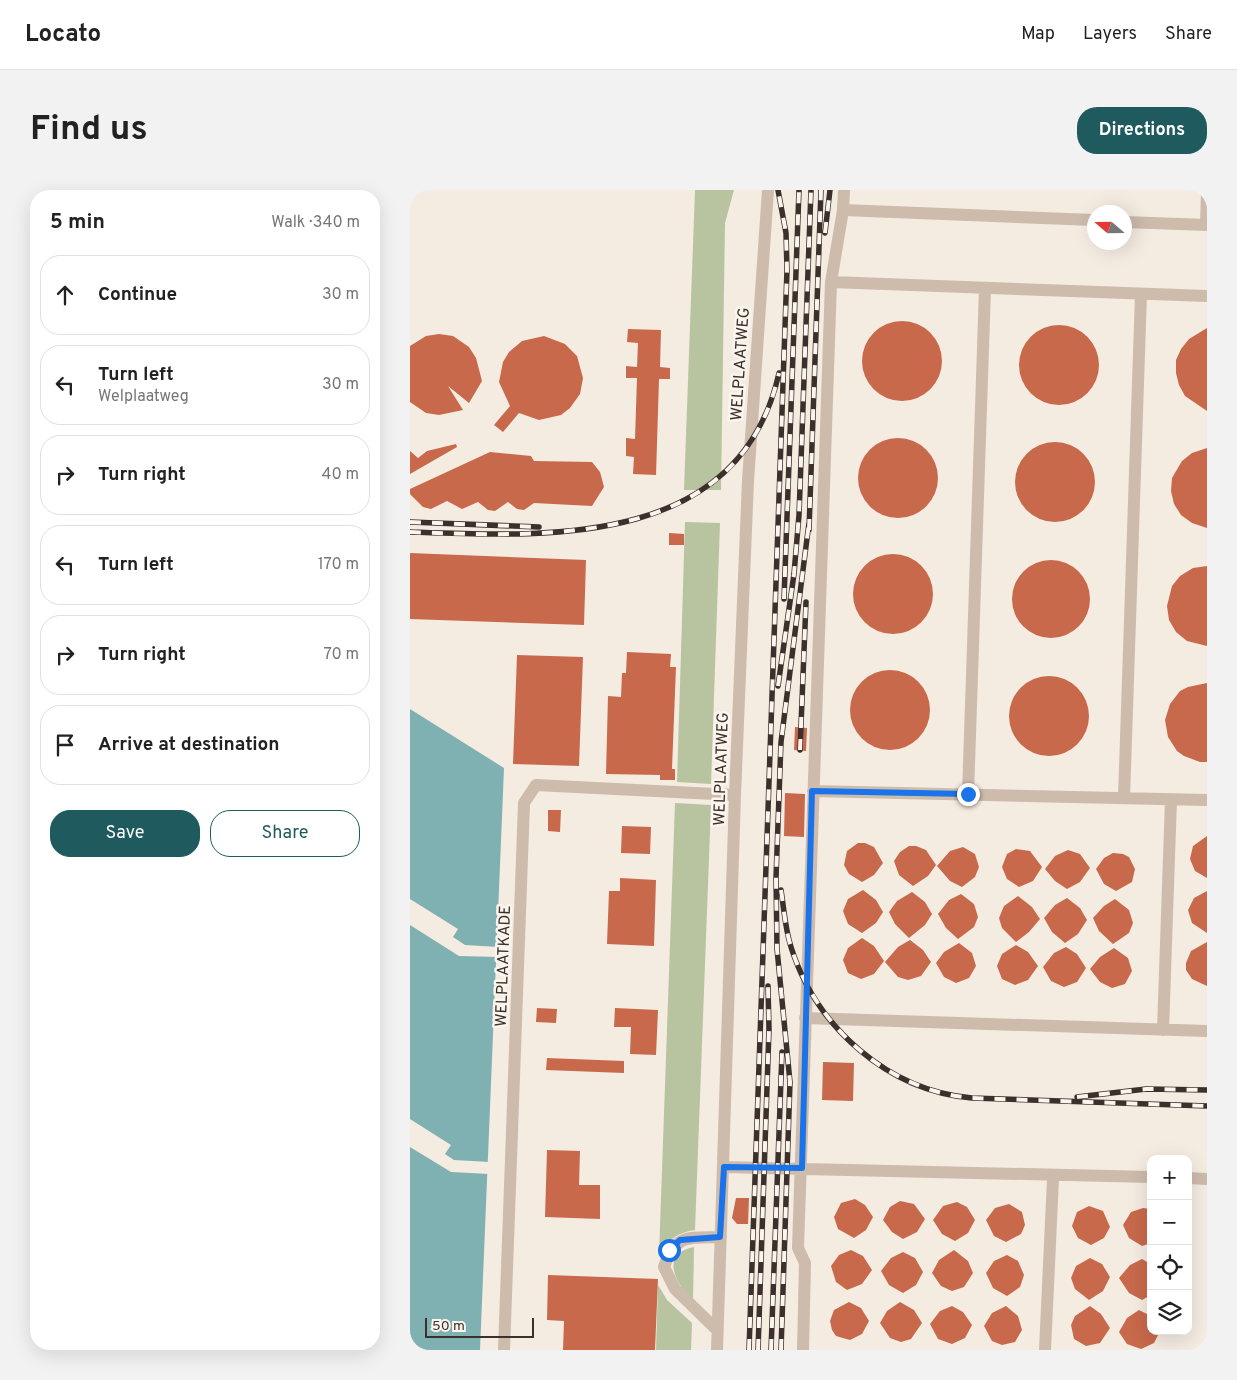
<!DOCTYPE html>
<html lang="en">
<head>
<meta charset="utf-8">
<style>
  :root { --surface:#fff; --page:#f2f2f2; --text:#222; --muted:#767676; --line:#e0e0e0; --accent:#1f5a5e }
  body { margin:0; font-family:Overpass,sans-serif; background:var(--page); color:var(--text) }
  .controls { position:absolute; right:15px; bottom:15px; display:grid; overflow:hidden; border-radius:10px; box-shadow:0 5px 20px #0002 }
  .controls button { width:45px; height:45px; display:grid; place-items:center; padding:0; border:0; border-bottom:1px solid var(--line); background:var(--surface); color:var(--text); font:25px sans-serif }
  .compass { position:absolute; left:677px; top:15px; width:45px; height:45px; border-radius:50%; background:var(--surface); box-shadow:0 5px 20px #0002; rotate:290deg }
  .scale { position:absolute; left:15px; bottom:12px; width:109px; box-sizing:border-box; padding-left:5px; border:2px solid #3b302b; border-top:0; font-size:14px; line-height:18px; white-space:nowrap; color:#3b302b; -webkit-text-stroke:4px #fbf5ee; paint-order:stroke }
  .stop { position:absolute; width:15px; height:15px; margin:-11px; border:4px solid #1a73e8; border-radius:50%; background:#fff }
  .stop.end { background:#1a73e8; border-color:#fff; box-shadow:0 1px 5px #0008 }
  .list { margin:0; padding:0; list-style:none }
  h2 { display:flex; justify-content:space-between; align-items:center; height:65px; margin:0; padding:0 20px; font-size:21px }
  h2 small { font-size:16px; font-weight:400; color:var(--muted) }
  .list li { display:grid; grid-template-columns:32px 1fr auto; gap:15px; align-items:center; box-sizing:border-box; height:80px; margin:0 10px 10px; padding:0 10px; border:1px solid var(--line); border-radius:20px }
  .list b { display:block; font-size:19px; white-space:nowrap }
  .list p { margin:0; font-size:16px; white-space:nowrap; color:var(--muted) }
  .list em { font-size:16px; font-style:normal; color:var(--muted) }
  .actions { display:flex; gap:10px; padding:15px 20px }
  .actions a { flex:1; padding:11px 0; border:1px solid var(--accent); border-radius:20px; text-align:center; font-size:18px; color:var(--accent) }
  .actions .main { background:var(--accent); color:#fff }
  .icon { flex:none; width:28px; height:28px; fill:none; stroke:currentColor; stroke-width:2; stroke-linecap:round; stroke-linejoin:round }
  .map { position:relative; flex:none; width:797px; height:1160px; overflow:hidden; border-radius:20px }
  header { display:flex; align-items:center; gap:30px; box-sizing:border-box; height:70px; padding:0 25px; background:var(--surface); border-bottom:1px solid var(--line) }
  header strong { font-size:24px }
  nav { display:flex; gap:28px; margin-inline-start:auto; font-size:18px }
  .intro { display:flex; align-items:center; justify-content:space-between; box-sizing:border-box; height:120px; padding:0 30px }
  h1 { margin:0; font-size:35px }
  .button { padding:12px 22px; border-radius:20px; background:var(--accent); color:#fff; font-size:18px; font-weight:700 }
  main { display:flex; gap:30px; padding:0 30px }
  aside { flex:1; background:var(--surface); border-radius:20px; box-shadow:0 5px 20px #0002 }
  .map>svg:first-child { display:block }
  .green { fill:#b8c4a0 }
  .water { fill:#7fb0b2 }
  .pier { fill:#f4ebe1 }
  .building { fill:#c8694b }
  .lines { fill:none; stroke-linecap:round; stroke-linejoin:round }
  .minor { stroke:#cdbbac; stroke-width:12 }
  .rail-casing { stroke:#3b302b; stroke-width:5.5 }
  .rail { stroke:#fbf5ee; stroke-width:4; stroke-dasharray:11; stroke-linecap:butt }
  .route { stroke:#1a73e8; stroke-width:6 }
  .labels { text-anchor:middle; stroke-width:5; stroke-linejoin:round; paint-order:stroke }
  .street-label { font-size:16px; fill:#3b302b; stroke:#fbf5ee }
</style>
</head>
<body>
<header>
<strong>Locato</strong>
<nav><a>Map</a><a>Layers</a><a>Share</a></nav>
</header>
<div class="intro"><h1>Find us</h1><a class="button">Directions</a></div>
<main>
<aside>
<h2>5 min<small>Walk · 340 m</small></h2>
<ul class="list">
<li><svg class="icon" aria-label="ahead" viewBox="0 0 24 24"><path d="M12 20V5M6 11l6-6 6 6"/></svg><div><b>Continue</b></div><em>30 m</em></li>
<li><svg class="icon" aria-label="left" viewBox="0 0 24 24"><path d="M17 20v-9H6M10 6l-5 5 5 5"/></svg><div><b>Turn left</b><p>Welplaatweg</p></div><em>30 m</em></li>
<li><svg class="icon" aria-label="right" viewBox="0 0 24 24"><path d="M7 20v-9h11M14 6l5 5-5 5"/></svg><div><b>Turn right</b></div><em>40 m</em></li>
<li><svg class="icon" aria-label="left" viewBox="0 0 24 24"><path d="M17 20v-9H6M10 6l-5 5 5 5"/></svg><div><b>Turn left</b></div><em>170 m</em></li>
<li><svg class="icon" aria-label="right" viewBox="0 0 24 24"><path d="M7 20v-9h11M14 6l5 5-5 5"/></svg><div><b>Turn right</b></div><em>70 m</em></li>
<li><svg class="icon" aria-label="arrive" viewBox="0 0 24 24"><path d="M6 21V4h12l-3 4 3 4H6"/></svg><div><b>Arrive at destination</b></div></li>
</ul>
<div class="actions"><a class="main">Save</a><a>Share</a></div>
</aside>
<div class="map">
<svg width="797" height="1160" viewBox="0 0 797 1160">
  <rect width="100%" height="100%" fill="#f4ebe1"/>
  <!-- green -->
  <path class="green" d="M285,0H324L315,33L311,300H274Z
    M275,332L310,333L301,594L267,592Z
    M265,613L301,615L285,1040C269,1042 256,1050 249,1065Z
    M284,1057L283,1111C267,1095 248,1064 284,1057Z
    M248,1095L257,1110L282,1133L281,1160H246Z"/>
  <!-- water -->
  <path class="water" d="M0,519L94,578L70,1160H0Z"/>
  <!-- pier -->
  <path class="pier" d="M0,709L48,739L43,747L55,755L89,757V767L49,766L0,735Z
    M0,929L41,955L35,964L44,970L80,972L79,984L41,982L0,957Z"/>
  <!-- building -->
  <path class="building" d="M452 171a40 40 0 1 1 80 0a40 40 0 1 1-80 0Z
    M609 175a40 40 0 1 1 80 0a40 40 0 1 1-80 0Z
    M797,138V221L775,206L769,195L766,183V170L771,159L779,149Z
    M218,139L251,140L250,177L260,178V189H249L246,285L223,284L224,267L216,266V248L225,249L227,188H216V176L227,177L228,153L217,152Z
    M29,144L43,146L59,157L66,168L72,191L59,213L38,196L53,220L29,225L16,223L0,212V156L16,146Z
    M134,146L155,154L167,166L173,188L170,204L160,218L151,225L129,230L109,223L93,242L84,235L100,216L89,192L93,172L99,162L112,151Z
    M448 288a40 40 0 1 1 80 0a40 40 0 1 1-80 0Z
    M605 292a40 40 0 1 1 80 0a40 40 0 1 1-80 0Z
    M46,254L47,257L0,284V261L8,268L17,261Z
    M797,258V338L782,333L771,325L764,314L761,301L762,288L772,271L782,263Z
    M80,262L121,266L124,271L182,272L190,282L194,297L182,316L124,313L114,320L107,319L98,312L85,321L78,320L68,312L52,319L37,311L21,319L13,317L0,304V299Z
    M259,343L274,344V355H259Z
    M0,363L176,370L174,435L0,429Z
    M443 404a40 40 0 1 1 80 0a40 40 0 1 1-80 0Z
    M602 409a39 39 0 1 1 78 0a39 39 0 1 1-78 0Z
    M797,376V456L777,451L766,442L759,430L757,416L762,396L770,386L783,378Z
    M217,462L261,464L260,477H266L262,579H265V590H250V585L196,584L198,506L211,507L212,483H216Z
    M107,465L173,467L169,576L103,574Z
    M440 520a40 40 0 1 1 80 0a40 40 0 1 1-80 0Z
    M599 526a40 40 0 1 1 80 0a40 40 0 1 1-80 0Z
    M797,493V572H790L774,566L767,561L758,547L755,530L760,514L770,501L778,497Z
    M385,537L397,538L396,561L384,560Z
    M375,603L395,604L394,647L374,646Z
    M138,620H151L150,642L138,641Z
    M212,636L241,637L240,664L211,663Z
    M797,646V688L785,681L780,669L783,656Z
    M448,653H455L464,657L473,673L464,685L452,692L439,684L434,675L437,661Z
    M499,656H506L516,660L526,675L518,686L503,696L489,685L484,671L490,662Z
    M553,657L565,664L569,677L565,687L552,697L540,691L527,676L540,661Z
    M606,659L620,661L632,677L623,691L609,697L597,689L592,677L597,664Z
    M658,660L670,664L680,678L670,692L657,699L645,691L635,679L645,666Z
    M703,663L713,664L719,667L725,679L722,692L706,701L694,694L686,679L694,668Z
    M210,688L246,690L244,756L197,754L199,701H210Z
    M453,700L466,710L473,722L466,733L452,743L438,734L433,721L438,709Z
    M797,701V743L782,733L778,720L784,708Z
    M502,702L515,712L522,724L515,735L499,748L485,734L479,722L487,711Z
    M551,704L564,714L568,727L564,737L548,749L536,738L528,724L539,710Z
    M608,706L622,717L630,729L619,742L606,752L592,738L589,728L594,716Z
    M657,708L670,718L677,730L668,744L655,753L642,742L634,728L645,715Z
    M705,709L719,720L723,733L719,743L703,754L689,741L683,728L694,716Z
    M452,748L464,756L474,771L464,784L451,789L438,783L433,770L438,758Z
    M500,750L513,760L521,772L511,786L498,790L488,787L475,772L488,757Z
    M797,752V796L782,789L776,780V773L781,761Z
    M549,753L562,763L566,776L559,788L546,793L534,787L526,773L534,762Z
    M606,755L618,762L628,776L618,790L605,795L592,789L587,776L592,764Z
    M656,757L667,764L676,778L667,792L654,797L641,791L633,777L644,763Z
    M704,758L718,768L722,781L715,794L702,798L690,792L680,779L690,767Z
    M127,818L147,819L146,833L126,832Z
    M205,818L248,820L246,865L220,864L221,837H204Z
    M137,868L214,871V883L136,880Z
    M413,872L444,873L443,911L412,910Z
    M137,960L170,961L169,995H190V1029L135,1027Z
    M326,1008H339L338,1034H327L322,1028Z
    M445,1009L455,1015L463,1027L456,1040L444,1048L428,1039L424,1027L431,1013Z
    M490,1011L504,1014L515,1029L507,1042L493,1049L482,1042L473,1030L480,1017Z
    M547,1012L557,1017L565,1030L558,1043L545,1051L532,1044L523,1030L533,1016Z
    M599,1014L612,1022L615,1035L611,1044L596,1052L584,1046L576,1030L585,1018Z
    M679,1016L693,1021L700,1037L694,1048L681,1055L668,1048L662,1036L667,1022Z
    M733,1018L741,1019V1053L732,1056L719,1048L713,1035L721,1022Z
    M441,1060L453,1066L462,1080L452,1094L437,1100L426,1092L421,1076L429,1065Z
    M544,1060L558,1071L563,1083L554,1097L542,1101L531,1096L522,1083L529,1070Z
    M493,1062L505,1068L513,1082L506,1095L493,1103L479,1095L471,1081L481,1068Z
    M597,1065L608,1071L614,1085L610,1097L597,1106L583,1098L576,1083L584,1071Z
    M680,1068L692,1074L700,1087L693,1101L679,1110L665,1099L661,1088L666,1076Z
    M732,1069L741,1074V1105L732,1110L719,1103L709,1088L720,1075Z
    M138,1085L248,1089L245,1160H153L154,1131L137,1130Z
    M439,1112L451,1118L459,1131L452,1144L440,1150L426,1146L422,1140L420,1131L424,1120Z
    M490,1112L504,1120L512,1133L501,1149L491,1152L480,1148L470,1133L477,1121Z
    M542,1116L553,1122L562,1135L555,1148L542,1154L528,1149L520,1134L530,1121Z
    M596,1116L608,1126L612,1140L605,1152L592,1155L582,1151L574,1136L582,1123Z
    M680,1116L691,1124L700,1138L690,1153L676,1156L664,1149L661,1135L665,1126Z
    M729,1120L741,1126V1141H750L744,1153L731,1159L717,1154L709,1142L717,1128Z"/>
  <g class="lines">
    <!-- minor -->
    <path class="minor" d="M433,20L684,30
      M714,32L797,35
      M796,35L797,0
      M421,92L797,106
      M403,601L797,610
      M558,604L575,99
      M714,608L731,104
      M395,828L797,841
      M753,840L761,610
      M314,977L741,987
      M778,988L797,989
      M307,1140L265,1099L254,1077C265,1043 279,1048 311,1047
      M94,1160L114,613L126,595L325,605
      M307,1160L325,605L338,291L358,0
      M393,1160L395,1073L388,1058L421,92L433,20L434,0
      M635,1160L643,989"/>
    <!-- rail casing -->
    <g class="rail-casing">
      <path id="rail" d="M415,43L420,0
        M0,332L129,337
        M399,340L411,0
        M0,342C139,347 330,358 369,183
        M374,409L389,0
        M368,496L384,384L389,325L401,0
        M390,560L396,412
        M371,700C374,719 375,738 381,757C406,837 478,901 562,908L797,916
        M667,907L736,899L797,900
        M339,1160L377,80L376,43L368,0
        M348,1160L359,839L358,796
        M361,1160L372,862
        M371,1160L380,892L367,759L366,688L371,552L399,333"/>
    </g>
    <!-- rail -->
    <use href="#rail" class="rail"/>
  </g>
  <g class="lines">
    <!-- route -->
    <path class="route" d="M259,1060L270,1050L310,1047L314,977L392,978L402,601L558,604"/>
  </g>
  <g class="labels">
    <!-- street labels -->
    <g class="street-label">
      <text transform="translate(329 174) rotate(-86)" y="6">WELPLAATWEG</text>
      <text transform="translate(310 579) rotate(-88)" y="6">WELPLAATWEG</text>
      <text transform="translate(92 776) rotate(-88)" y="6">WELPLAATKADE</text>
    </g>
  </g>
</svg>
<div class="controls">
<button>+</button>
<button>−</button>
<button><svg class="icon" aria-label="locate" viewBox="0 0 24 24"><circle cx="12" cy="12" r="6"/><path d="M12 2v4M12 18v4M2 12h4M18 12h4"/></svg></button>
<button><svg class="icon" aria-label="layers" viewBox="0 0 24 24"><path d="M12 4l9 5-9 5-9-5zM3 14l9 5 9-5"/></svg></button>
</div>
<svg class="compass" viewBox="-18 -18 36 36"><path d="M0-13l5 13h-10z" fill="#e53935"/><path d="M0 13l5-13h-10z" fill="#767676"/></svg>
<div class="scale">50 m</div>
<div class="stop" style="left:259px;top:1060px"></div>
<div class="stop end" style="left:558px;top:604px"></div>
</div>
</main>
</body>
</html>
